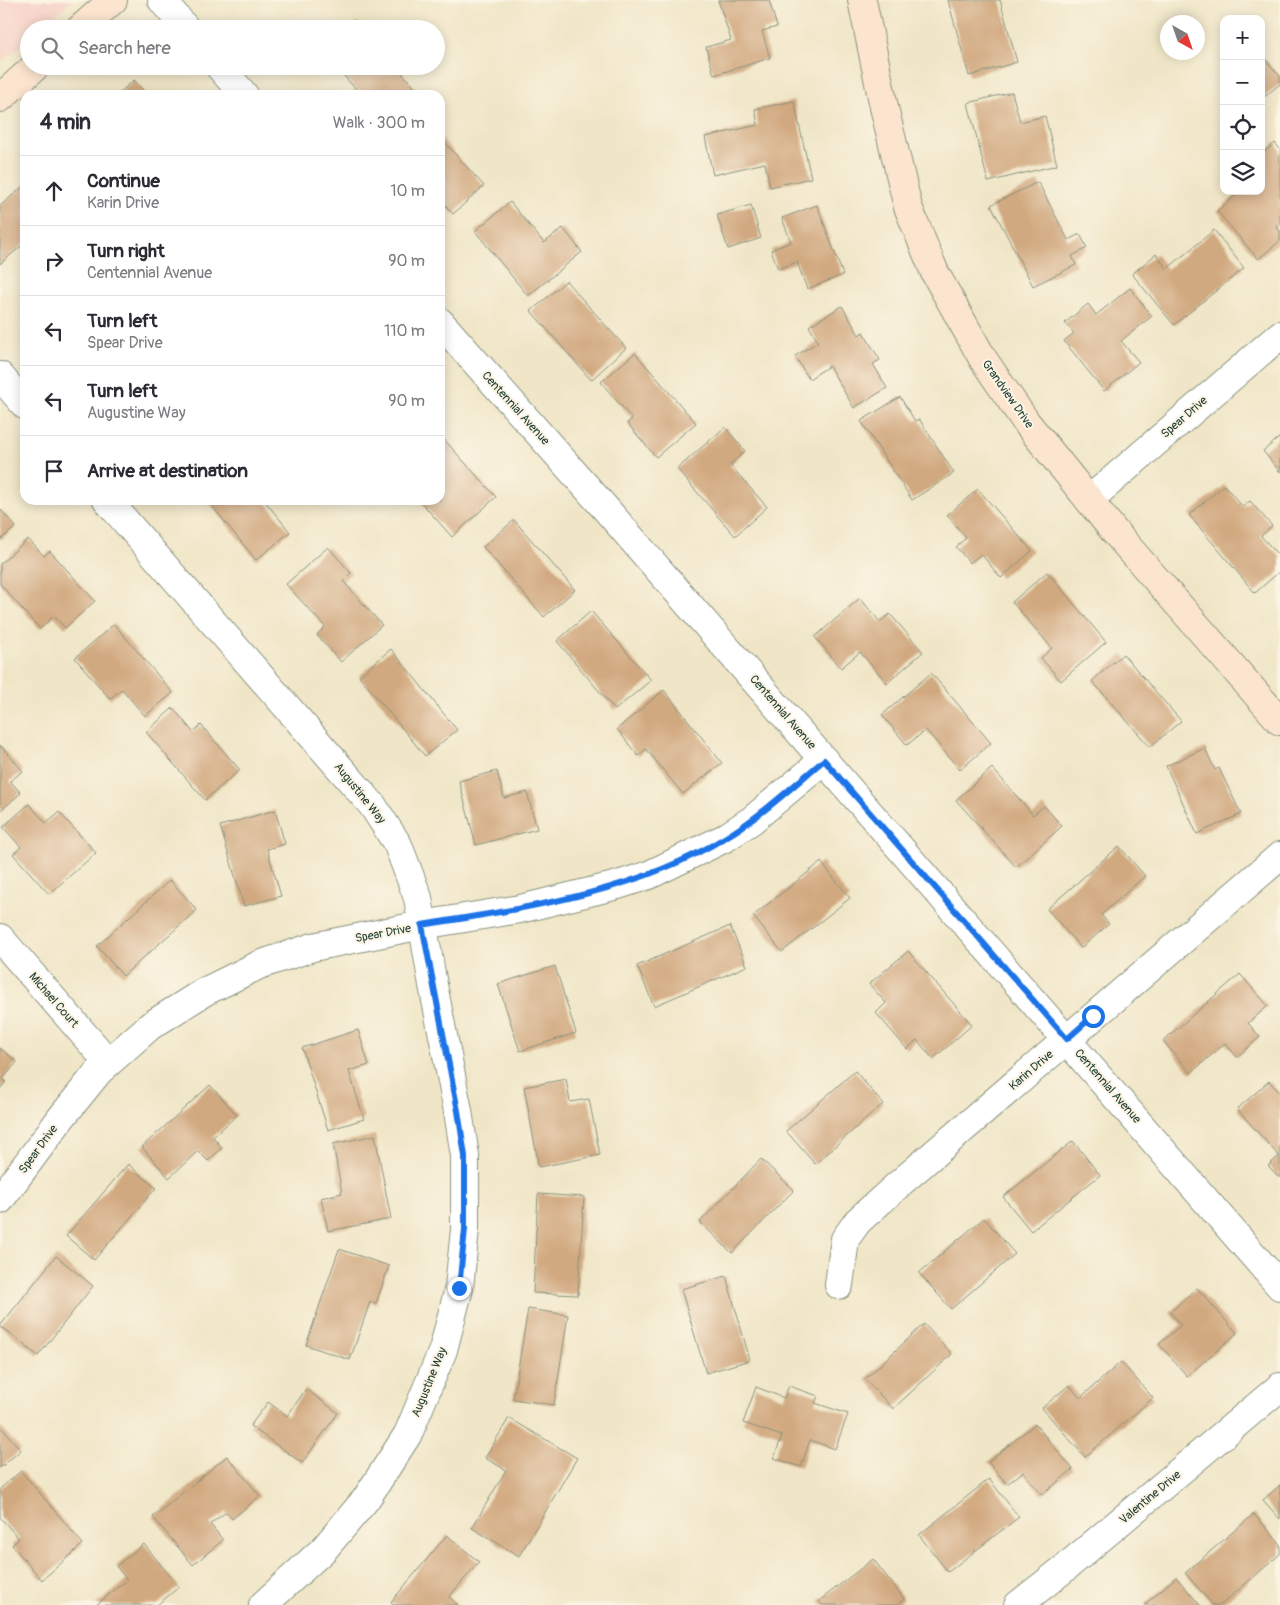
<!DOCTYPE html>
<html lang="en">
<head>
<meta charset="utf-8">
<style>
  :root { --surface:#fff; --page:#f7f7f7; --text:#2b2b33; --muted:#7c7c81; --line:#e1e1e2 }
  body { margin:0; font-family:Pangolin,sans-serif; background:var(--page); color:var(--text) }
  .controls { position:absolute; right:15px; top:15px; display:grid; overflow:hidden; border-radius:10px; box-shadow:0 2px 12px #0003 }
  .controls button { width:45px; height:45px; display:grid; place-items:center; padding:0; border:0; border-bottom:1px solid var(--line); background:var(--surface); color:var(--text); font:25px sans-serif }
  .compass { position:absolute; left:1160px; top:15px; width:45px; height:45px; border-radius:50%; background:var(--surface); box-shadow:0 2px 12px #0003; rotate:140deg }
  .stop { position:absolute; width:15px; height:15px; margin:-11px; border:4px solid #1a73e8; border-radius:50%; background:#fff }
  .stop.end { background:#1a73e8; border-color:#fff; box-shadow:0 1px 5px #0008 }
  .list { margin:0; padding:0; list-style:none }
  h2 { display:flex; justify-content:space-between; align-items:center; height:65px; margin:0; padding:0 20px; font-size:21px }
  h2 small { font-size:16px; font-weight:400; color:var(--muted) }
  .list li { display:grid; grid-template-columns:32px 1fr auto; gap:15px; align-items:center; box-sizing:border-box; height:70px; padding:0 20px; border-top:1px solid var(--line) }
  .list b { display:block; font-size:19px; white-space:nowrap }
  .list p { margin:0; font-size:16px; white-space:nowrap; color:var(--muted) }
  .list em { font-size:16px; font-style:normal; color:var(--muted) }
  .icon { flex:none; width:28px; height:28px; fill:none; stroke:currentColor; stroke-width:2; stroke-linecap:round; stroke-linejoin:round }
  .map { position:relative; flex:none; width:1280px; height:1605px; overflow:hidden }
  .search { position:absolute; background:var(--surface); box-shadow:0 2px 12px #0003; left:20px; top:20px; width:425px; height:55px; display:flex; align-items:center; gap:12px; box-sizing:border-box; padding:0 18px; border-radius:28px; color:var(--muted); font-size:19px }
  .panel { position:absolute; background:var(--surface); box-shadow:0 2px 12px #0003; left:20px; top:90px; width:425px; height:415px; border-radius:15px }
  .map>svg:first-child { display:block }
  .built { fill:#f7d1c7 }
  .building { fill:#d1a980 }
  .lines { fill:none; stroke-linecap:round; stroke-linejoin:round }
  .street-casing { stroke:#88927e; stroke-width:30 }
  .secondary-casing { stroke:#88927e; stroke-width:30 }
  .street { stroke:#fff; stroke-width:28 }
  .secondary { stroke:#fce5cf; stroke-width:28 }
  .route { stroke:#1a73e8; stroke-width:6 }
  .labels { text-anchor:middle; stroke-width:4; stroke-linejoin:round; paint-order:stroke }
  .street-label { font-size:12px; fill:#1f3d34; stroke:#fcf5e5 }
</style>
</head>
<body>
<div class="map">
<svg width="1280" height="1605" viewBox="0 0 1280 1605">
  <rect width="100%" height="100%" fill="#fcf5e5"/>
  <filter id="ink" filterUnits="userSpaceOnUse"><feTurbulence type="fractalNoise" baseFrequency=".02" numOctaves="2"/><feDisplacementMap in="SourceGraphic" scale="10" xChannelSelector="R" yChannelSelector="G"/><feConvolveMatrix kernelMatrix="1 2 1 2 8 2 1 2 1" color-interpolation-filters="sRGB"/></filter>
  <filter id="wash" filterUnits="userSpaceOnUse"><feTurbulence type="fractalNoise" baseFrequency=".0096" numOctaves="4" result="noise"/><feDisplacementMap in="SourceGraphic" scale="20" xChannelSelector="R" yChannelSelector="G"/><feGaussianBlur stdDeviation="1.12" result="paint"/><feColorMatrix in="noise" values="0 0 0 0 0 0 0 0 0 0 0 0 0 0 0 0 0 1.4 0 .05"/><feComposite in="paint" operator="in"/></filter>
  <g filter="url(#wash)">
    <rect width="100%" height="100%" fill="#f0e6c7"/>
    <!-- built -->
    <path class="built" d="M0,0H72L39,29H29V38L0,63Z"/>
    <g id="blocks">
      <!-- building -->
      <path class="building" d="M718,0H769L777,27L762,31L770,58L714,75L706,47L731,40Z
        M948,0H1000L1017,62L969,76Z
        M357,22L363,29H350Z
        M1263,57L1280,76V84L1263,98L1261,96V59Z
        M335,66H396L416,89L409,95H361Z
        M134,80L147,95H117Z
        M1012,92L1020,122L1045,116L1057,165L988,182L968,103Z
        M794,101L811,178L770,187L765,163L713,175L705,137L758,125L755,109Z
        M440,137L484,186L453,214L440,199Z
        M1275,143L1280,149V224L1276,227L1280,231V241L1258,259L1217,211L1241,191H1261V155Z
        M1038,182L1068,240L1080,234L1087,248L1072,256L1076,265L1033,286L991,205Z
        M25,185V243L0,264V206Z
        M510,202L544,243L563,228L582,252L528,296L475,231Z
        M751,205L761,238L728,249L717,215Z
        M817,205L843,275L807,289L797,262L778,269L771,250L791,242L782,218Z
        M1214,230L1244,268L1174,325L1132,274L1156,254L1167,269Z
        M566,281L626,348L591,380L531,311Z
        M1130,288L1152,316L1121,341L1139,362L1104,391L1064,341L1074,333L1065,323L1088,304L1096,315Z
        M842,306L859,335L863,332L880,360L873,364L887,388L854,408L829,366L809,379L795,356L818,342L809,326Z
        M635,353L696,423L656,457L627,423L632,419L601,382Z
        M900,397L915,421L919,419L954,473L912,500L861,421Z
        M725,427L745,451L730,465L767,507L735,536L677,469Z
        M440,435L496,497L452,537L419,500H440Z
        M1280,437V472L1263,451Z
        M1224,485L1243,507L1250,501L1272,526L1261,536L1280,557V571L1255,593L1189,515Z
        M978,489L1032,551L1001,578L981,554L970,563L956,547L966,538L947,515Z
        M207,500H264L290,532L256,560Z
        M0,509L16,527L0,540Z
        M514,520L575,590L544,617L483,547Z
        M28,539L44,556L50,551L95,601L65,628L54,616L40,629L0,584V564Z
        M328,547L351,573L343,581L382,625L341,662L317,635L325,627L286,584Z
        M1047,572L1106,642L1061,681L1041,658L1052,648L1012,602Z
        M860,598L880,622L890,614L923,652L887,683L860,652L841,668L815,637Z
        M591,611L651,680L615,710L557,641Z
        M114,624L173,693L145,716L122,689L110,699L75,658Z
        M391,649L457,730L425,756L359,676Z
        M1123,654L1181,721L1150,747L1092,681Z
        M931,673L991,743L960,770L926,730L907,745L882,715Z
        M664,690L722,763L683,794L646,749L638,756L617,729Z
        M173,708L193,732L201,725L240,770L205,800L146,732Z
        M0,745L23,771L10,781L21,793L0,811Z
        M1205,748L1215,770L1219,768L1241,814L1197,834L1166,766Z
        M992,768L1033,815L1044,806L1062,826L1016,867L956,800Z
        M497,771L504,798L527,792L537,829L476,845L459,781Z
        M29,804L46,823L59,812L96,853L49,894L13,854L21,847L3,827Z
        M275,810L285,844L267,849L281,896L244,906L220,826Z
        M1119,846L1145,876L1101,915L1109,924L1081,948L1047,909Z
        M821,862L850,898L782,952L753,916Z
        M170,880L197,910L123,976L97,946Z
        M730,926L747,966L654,1006L637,966Z
        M908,951L972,1025L933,1059L917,1040L907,1049L876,1013L886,1003L869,984Z
        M555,966L576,1033L520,1051L498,984Z
        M1240,974L1268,1006L1248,1023L1260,1037L1237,1057L1225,1043L1191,1073L1163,1041Z
        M358,1030L369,1065L349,1071L364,1119L328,1130L302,1048Z
        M0,1048L17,1062L3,1079L6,1082L0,1089Z
        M855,1071L883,1104L815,1164L786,1131Z
        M566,1079L570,1102L589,1099L600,1155L539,1167L524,1087Z
        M1269,1081L1280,1093V1178L1268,1166L1279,1156L1237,1109Z
        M210,1085L237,1115L213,1137L222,1148L208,1161L198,1151L169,1178L142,1147Z
        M375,1135L391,1219L328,1231L321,1198L342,1193L333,1144Z
        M1073,1141L1100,1175L1031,1231L1003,1197Z
        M761,1159L794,1190L732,1253L700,1222Z
        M128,1164L156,1188L94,1260L66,1236Z
        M538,1194L584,1197L578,1295L533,1293Z
        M984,1218L1015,1254L951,1309L919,1273Z
        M339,1249L389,1266L376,1303L370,1302L350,1360L306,1345Z
        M56,1256L93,1286L38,1356L0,1326Z
        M726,1276L750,1360L706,1373L681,1289Z
        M1197,1288L1237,1333L1187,1376L1159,1344L1181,1325L1170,1312Z
        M528,1309L568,1315L554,1405L513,1399Z
        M924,1324L952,1354L893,1409L865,1379Z
        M1121,1362L1153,1398L1085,1457L1042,1408L1069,1385L1080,1398Z
        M789,1386L818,1396L815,1403L848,1414L835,1449L810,1440L801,1467L774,1458L782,1436L743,1423L756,1387L784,1398Z
        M306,1389L338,1413L302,1463L250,1426L268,1402L287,1416Z
        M509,1418L577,1458L519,1556L472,1528L506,1470L485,1458Z
        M1035,1424L1073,1469L1042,1495L1023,1472L1007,1484L988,1462Z
        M0,1426L21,1450L0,1468Z
        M227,1456L260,1496L232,1519L226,1512L210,1524L223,1540L193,1565L153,1517Z
        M21,1471L83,1544L42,1580L12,1545L19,1539L0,1517V1489Z
        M989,1479L1019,1517L948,1572L919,1535Z
        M1280,1485V1519L1263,1500Z
        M1254,1514L1280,1544V1554L1221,1605H1213L1185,1573Z
        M447,1535L479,1562L449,1597L458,1605H394L391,1602Z
        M144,1544L179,1587L157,1605H96L127,1580L116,1566Z
        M873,1559L904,1599L897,1605H822L819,1601Z
        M1176,1577L1200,1605H1144Z"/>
    </g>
  </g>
  <g filter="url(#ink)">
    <use href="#blocks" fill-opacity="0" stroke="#88927e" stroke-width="1"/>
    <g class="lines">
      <!-- street casing -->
      <g class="street-casing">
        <path id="street" d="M162,0L186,29
          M219,66L244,95
          M440,322L605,508L1280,1286
          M0,376L25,405
          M107,500L373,806L398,845L418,898L433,985L458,1111L465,1156V1229L459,1288L443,1350L408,1434L366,1499L324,1549L263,1605
          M1089,500L1280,335
          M0,938L108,1062
          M0,1200L61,1118L99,1071L150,1026L204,992L259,965L313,947L422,925L520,909L618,885L649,875L725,838L752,820L824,760
          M839,1285L845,1239L858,1221L899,1184L1280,856
          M1018,1605L1065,1568L1280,1387"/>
      </g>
      <!-- secondary casing -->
      <g class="secondary-casing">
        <path id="secondary" d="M862,0L884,107L908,207L935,273L983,359L1026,422L1114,531L1280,721
          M80,29L113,0
          M0,98L36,66"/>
      </g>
      <!-- street -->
      <use href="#street" class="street"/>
      <!-- secondary -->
      <use href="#secondary" class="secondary"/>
    </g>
  </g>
  <g class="lines" filter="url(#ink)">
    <!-- route -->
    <path class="route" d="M459,1288L465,1229V1156L458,1111L422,925C525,908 636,893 726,837C761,816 792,787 824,760L1067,1039L1093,1016"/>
  </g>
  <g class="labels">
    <!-- street labels -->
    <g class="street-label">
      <text transform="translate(1008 394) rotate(55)" y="4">Grandview Drive</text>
      <text transform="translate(516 408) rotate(48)" y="4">Centennial Avenue</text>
      <text transform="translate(1184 417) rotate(-41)" y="4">Spear Drive</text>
      <text transform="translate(783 712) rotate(49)" y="4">Centennial Avenue</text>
      <text transform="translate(360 793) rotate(51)" y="4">Augustine Way</text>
      <text transform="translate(383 933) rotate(-11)" y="4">Spear Drive</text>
      <text transform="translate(54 1000) rotate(49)" y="4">Michael Court</text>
      <text transform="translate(1031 1070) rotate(-41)" y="4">Karin Drive</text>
      <text transform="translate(1108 1086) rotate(49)" y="4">Centennial Avenue</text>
      <text transform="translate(38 1149) rotate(-54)" y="4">Spear Drive</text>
      <text transform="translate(429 1382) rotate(-68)" y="4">Augustine Way</text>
      <text transform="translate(1150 1497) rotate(-40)" y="4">Valentine Drive</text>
    </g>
  </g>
</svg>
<div class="controls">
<button>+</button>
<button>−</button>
<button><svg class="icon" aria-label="locate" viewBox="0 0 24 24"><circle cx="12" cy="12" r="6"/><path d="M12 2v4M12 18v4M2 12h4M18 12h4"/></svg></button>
<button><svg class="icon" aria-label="layers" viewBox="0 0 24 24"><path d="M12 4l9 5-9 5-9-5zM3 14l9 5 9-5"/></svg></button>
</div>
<svg class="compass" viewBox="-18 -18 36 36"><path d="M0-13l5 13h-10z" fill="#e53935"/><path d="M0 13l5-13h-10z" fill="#7c7c81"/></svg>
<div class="stop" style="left:1093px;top:1016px"></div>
<div class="stop end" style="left:459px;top:1288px"></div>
<div class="search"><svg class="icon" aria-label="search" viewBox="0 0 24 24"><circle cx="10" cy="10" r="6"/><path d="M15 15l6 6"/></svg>Search here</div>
<section class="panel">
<h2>4 min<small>Walk · 300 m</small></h2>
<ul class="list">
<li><svg class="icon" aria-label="ahead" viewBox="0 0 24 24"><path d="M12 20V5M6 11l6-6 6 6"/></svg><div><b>Continue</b><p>Karin Drive</p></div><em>10 m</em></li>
<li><svg class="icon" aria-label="right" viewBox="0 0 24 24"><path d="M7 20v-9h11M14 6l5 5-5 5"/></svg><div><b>Turn right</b><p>Centennial Avenue</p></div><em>90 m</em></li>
<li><svg class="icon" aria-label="left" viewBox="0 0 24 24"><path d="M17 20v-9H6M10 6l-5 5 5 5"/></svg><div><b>Turn left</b><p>Spear Drive</p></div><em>110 m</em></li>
<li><svg class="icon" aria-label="left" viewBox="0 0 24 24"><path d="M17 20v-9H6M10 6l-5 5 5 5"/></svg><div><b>Turn left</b><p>Augustine Way</p></div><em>90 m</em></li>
<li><svg class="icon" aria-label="arrive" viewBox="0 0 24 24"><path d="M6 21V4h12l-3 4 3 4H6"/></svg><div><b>Arrive at destination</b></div></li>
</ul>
</section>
</div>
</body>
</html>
